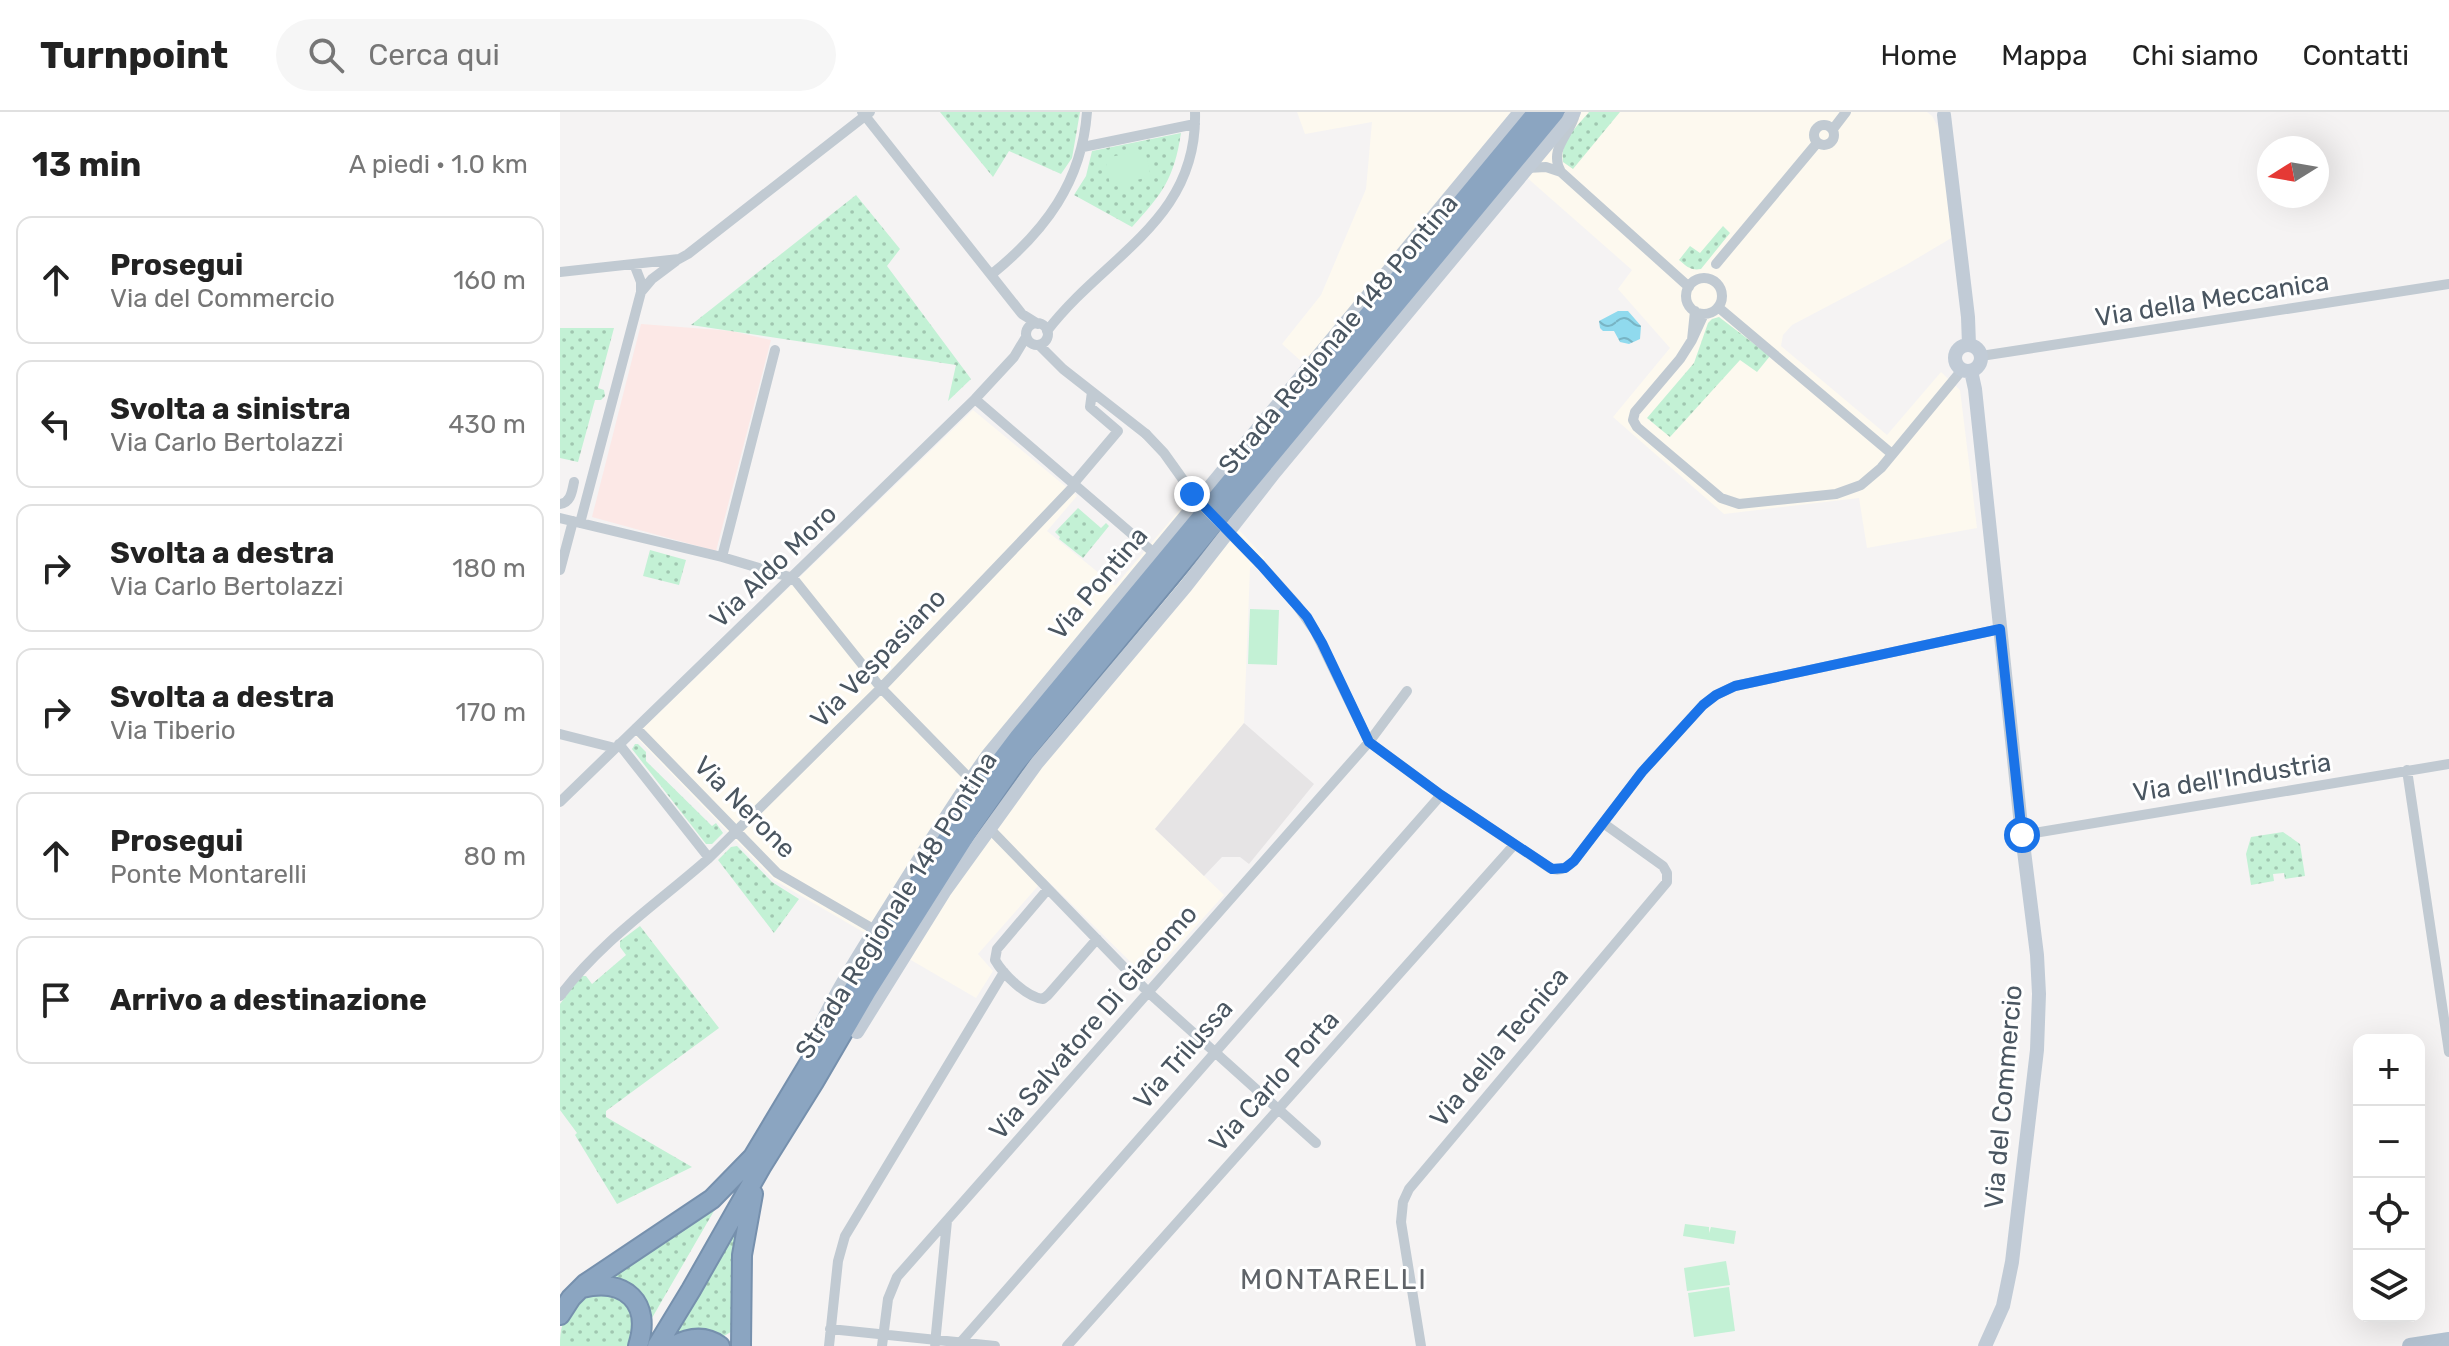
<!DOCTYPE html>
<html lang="it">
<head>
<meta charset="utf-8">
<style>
  :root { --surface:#fff; --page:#f6f6f6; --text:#222; --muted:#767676; --line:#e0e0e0 }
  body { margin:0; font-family:Rubik,sans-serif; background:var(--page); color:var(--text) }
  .controls { position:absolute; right:24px; bottom:24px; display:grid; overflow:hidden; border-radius:16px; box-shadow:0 8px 32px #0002 }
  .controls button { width:72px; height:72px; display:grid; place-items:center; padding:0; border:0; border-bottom:2px solid var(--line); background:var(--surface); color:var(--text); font:40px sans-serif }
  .compass { position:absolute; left:1697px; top:24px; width:72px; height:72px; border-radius:50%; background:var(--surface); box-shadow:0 8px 32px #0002; rotate:259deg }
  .stop { position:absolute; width:24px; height:24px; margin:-18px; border:6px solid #1a73e8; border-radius:50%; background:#fff }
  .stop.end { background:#1a73e8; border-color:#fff; box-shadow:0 2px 8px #0008 }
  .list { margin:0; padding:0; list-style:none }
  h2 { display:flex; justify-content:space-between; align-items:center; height:104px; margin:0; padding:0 32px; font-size:34px }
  h2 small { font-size:26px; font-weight:400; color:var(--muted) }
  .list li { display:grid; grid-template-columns:52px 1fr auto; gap:24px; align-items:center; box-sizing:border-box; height:128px; margin:0 16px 16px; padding:0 16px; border:2px solid var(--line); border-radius:16px }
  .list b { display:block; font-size:30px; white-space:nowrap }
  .list p { margin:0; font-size:26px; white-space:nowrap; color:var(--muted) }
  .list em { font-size:26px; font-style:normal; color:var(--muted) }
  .icon { flex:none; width:44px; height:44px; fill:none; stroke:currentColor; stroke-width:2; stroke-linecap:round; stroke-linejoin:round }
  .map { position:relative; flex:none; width:1889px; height:1234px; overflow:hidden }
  header { display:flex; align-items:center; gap:48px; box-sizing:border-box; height:112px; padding:0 40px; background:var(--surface); border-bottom:2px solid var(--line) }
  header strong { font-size:38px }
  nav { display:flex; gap:44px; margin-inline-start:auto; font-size:28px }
  .search { width:560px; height:72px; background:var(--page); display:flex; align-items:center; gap:20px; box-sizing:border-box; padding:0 28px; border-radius:44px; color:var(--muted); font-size:30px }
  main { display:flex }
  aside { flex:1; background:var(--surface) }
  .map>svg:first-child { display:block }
  .commercial { fill:#fdf9ef }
  .education { fill:#e6e4e5 }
  .medical { fill:#fce8e6 }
  .grass { fill:url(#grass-dots) }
  .garden { fill:#c3f1d5 }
  .water { fill:url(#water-waves) }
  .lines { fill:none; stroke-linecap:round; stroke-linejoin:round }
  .highway-casing { stroke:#7690ad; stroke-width:22 }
  .street { stroke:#c1cad2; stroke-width:10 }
  .secondary { stroke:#c1cbd6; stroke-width:14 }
  .primary { stroke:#b3c2d1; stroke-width:16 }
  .highway { stroke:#8ba5c1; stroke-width:18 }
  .street-bridge { stroke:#c1cad2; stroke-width:10 }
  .route { stroke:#1a73e8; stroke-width:10 }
  .labels { text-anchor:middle; stroke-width:6; stroke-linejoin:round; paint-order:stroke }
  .street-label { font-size:26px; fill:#4a5661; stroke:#fff }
  .neighbourhood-label { font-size:28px; letter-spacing:2px; fill:#5f6368; stroke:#fff }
</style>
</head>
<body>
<header>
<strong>Turnpoint</strong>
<div class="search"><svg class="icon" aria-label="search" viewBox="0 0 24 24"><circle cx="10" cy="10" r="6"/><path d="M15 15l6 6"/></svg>Cerca qui</div>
<nav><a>Home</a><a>Mappa</a><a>Chi siamo</a><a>Contatti</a></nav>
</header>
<main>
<aside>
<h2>13 min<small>A piedi · 1.0 km</small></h2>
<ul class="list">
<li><svg class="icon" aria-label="ahead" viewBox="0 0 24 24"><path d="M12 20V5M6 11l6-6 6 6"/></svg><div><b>Prosegui</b><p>Via del Commercio</p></div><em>160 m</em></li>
<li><svg class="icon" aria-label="left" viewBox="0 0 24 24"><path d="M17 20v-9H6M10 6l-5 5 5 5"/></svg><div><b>Svolta a sinistra</b><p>Via Carlo Bertolazzi</p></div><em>430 m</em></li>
<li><svg class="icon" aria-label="right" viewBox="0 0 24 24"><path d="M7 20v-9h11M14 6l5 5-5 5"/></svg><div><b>Svolta a destra</b><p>Via Carlo Bertolazzi</p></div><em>180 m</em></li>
<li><svg class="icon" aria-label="right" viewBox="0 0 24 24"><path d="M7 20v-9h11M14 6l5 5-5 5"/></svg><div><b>Svolta a destra</b><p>Via Tiberio</p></div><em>170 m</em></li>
<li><svg class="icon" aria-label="ahead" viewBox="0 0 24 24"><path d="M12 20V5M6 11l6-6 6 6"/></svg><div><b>Prosegui</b><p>Ponte Montarelli</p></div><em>80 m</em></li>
<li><svg class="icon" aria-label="arrive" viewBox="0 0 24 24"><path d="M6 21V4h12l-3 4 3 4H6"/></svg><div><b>Arrivo a destinazione</b></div></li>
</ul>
</aside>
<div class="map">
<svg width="1889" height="1234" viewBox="0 0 1889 1234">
  <defs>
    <pattern id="grass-dots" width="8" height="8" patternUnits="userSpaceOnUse" patternTransform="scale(2)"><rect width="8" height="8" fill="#c3f1d5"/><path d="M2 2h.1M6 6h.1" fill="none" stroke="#a0c6b0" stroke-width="1.8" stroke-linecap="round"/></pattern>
    <pattern id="water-waves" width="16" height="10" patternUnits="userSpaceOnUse" patternTransform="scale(2)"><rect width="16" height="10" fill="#90daee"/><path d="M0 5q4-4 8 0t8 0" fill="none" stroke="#78b4c4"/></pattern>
  </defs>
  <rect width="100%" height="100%" fill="#f5f3f3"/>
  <!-- commercial -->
  <path class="commercial" d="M737,0H1367L1372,4L1382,22L1393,125L1346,153L1232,213L1223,223L1221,234L1327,323L1381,260L1400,278L1417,416L1307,436L1299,386L1164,402L1053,305L1110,236L1058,177L1072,158L938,40L751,258L722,232L761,183L806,77L812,10L745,22Z
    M413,298L517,384L487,419L555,474L639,375L705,446L690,456L684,611L595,717L664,783L588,867L485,766L418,842L433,859L416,886L214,768L75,624Z"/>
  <!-- education -->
  <path class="education" d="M684,611L754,672L689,752L680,745H662L644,764L595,717Z"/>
  <!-- medical -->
  <path class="medical" d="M81,212L172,219L211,228L156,439L32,405Z"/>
  <!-- grass -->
  <path class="grass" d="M380,0H520L512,46L501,62L449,39L433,65Z
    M1029,0H1060L1013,57L1003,50C1000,28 1016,16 1029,0Z
    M621,21C614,67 602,82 572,115L514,83L526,64L532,39Z
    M296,83L340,137L327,154L411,267L388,289L396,253L131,213Z
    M1163,114L1170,121L1141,157C1131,159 1126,154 1119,148L1130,134L1140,141Z
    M1159,205L1210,244L1197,260L1180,248L1110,325L1087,306L1134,251L1148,211L1152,207Z
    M0,216H54L38,276L44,278L45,284L41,288H35L18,350L0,346Z
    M518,396L541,416L546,411L549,414L523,446L499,427L500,425L495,420Z
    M90,438L126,448L119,473L83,464Z
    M75,632H78L86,640V649L152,714L156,711L163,721L152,732H146L72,637Z
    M1723,720L1740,732L1745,764L1725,767L1724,761L1713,762L1714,769L1691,773L1686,742L1691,725Z
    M177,734L212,770L239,787L214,821L158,748L171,735Z
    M80,814L159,916L46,999V1005L132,1055L57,1092L15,1023L17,1021L0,998V892L21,864H26L32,872L66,843L60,835V829Z
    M158,1092L85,1218L86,1207L43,1165Z
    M179,1103L174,1218L159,1227H109Z
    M38,1176L67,1190L73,1208L68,1234H0C0,1201 12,1193 38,1176Z"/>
  <!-- garden -->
  <path class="garden" d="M585,38L591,65L550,73L545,46Z
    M690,497L719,498L717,553L688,552Z
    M1125,1112L1149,1115V1121L1151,1115L1176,1119L1174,1132L1123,1124Z
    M1166,1149L1170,1173L1127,1179L1124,1156Z
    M1169,1175L1175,1219L1134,1225L1128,1181Z"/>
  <!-- water -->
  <path class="water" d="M1058,199H1068L1081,214L1080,227L1069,232L1060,230L1054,219H1043L1040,216L1039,209Z"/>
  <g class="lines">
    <!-- highway casing -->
    <g class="highway-casing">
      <path id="highway" d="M187,1055L352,780L428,666L459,625L977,0
        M22,1176C65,1166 92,1190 78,1234
        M0,1203L11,1186L25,1172L152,1087L193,1045
        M97,1234L131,1178L201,1055L254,970L307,879L412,713L454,653L995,0
        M113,1234C128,1226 145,1223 160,1234
        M181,1234L182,1143L193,1082"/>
    </g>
    <!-- street -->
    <path class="street" d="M302,0L462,202L478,212
      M1254 23a10 10 0 1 1 20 0a10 10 0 1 1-20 0Z
      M1273,17L1286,0
      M523,35L635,12
      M967,56L986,55L1001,60C988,37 1010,23 1015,2
      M1001,60L1129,175
      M74,152L81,170V180
      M1156,152L1257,31
      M0,160L119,147L128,142L310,0
      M432,162C485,119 522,70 527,0
      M1126 184a18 18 0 1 1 36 0a18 18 0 1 1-36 0Z
      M1158,195L1332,342
      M1135,199L1132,228L1144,202
      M466 222a11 11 0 1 1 22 0a11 11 0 1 1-22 0Z
      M487,219C545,143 638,109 635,0
      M1132,228L1120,247L1075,300L1073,308L1077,315L1161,386L1179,392L1276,382L1301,373L1321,356L1402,258
      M479,233L503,257L586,322
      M1421,244L1889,172
      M415,287L594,441
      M514,371L558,319L530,295L532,280
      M0,392C11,391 12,379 14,370
      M0,406L162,445L233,466L321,576L410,667
      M20,411L81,180L92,167L116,149
      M162,445L215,238
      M701,453L736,492L755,519L809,630L881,683L990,756C999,760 1007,756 1014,749L1082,660L1143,593L1156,583L1175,574L1440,517
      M0,458L13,409
      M76,616L217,761L315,818
      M0,622L55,636
      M1847,658L1889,940
      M0,690L415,287L454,245L466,225
      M429,716L588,880L756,1031
      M1462,723L1889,652
      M149,746L321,576L515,373
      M488,777L437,837L435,848C443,862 466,885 483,887L488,883L537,827
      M0,884C41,829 98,791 149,746L59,632
      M270,1217L435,1234
      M400,1231L881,683
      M375,1232L387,1109
      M269,1234L278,1149L285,1124L444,860
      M322,1234L328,1187L337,1165L809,630L847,579
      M507,1234L954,733
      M861,1234L841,1110L843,1090L849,1077L1107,770V761L1103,754L1043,711"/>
    <!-- secondary -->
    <path class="secondary" d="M1384,3L1408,205L1409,233
      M1395 246a13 13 0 1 1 26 0a13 13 0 1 1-26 0Z
      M1411,259L1415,277L1462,723L1477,843L1479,882L1477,938L1452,1150L1443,1194L1425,1234
      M297,920L384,780L477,651L626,474L714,361L1014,0
      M254,928C274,881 303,837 330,794C362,743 393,692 428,643L960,0"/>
    <!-- primary -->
    <path class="primary" d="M1850,1234L1889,1228"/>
    <!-- highway -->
    <use href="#highway" class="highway"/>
    <!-- street-bridge -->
    <path class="street-bridge" d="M586,322L604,341L639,390L701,453"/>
  </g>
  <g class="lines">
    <!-- route -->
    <path class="route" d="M632,382L701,453L747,505L762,531L809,630L881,683L992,757L1005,756L1014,749L1082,660L1143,593L1156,583L1175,574L1440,517L1462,723"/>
  </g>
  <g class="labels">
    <!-- street labels -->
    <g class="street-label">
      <text transform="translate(1652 187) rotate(-9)" y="9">Via della Meccanica</text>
      <text transform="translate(778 222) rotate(-50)" y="9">Strada Regionale 148 Pontina</text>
      <text transform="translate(213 454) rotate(-44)" y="9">Via Aldo Moro</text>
      <text transform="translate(538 471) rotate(-50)" y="9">Via Pontina</text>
      <text transform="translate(318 546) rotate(-46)" y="9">Via Vespasiano</text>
      <text transform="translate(1672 665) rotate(-9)" y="9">Via dell'Industria</text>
      <text transform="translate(185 695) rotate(45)" y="9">Via Nerone</text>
      <text transform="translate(336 793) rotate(-58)" y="9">Strada Regionale 148 Pontina</text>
      <text transform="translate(533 910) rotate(-49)" y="9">Via Salvatore Di Giacomo</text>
      <text transform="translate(939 935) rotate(-50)" y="9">Via della Tecnica</text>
      <text transform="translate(623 942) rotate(-49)" y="9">Via Trilussa</text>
      <text transform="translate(714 969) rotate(-48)" y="9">Via Carlo Porta</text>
      <text transform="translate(1443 985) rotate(-85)" y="9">Via del Commercio</text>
    </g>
    <!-- neighbourhood labels -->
    <g class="neighbourhood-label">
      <text x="774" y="1177">MONTARELLI</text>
    </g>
  </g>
</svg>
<div class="controls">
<button>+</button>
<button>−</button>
<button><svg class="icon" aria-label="locate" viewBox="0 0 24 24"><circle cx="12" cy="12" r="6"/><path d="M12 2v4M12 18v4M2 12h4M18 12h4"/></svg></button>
<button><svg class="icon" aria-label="layers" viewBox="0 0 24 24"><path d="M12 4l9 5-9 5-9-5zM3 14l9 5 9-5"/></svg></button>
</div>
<svg class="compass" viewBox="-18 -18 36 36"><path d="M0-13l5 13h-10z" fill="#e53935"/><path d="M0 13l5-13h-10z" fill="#767676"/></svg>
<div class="stop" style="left:1462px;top:723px"></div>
<div class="stop end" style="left:632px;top:382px"></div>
</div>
</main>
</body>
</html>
